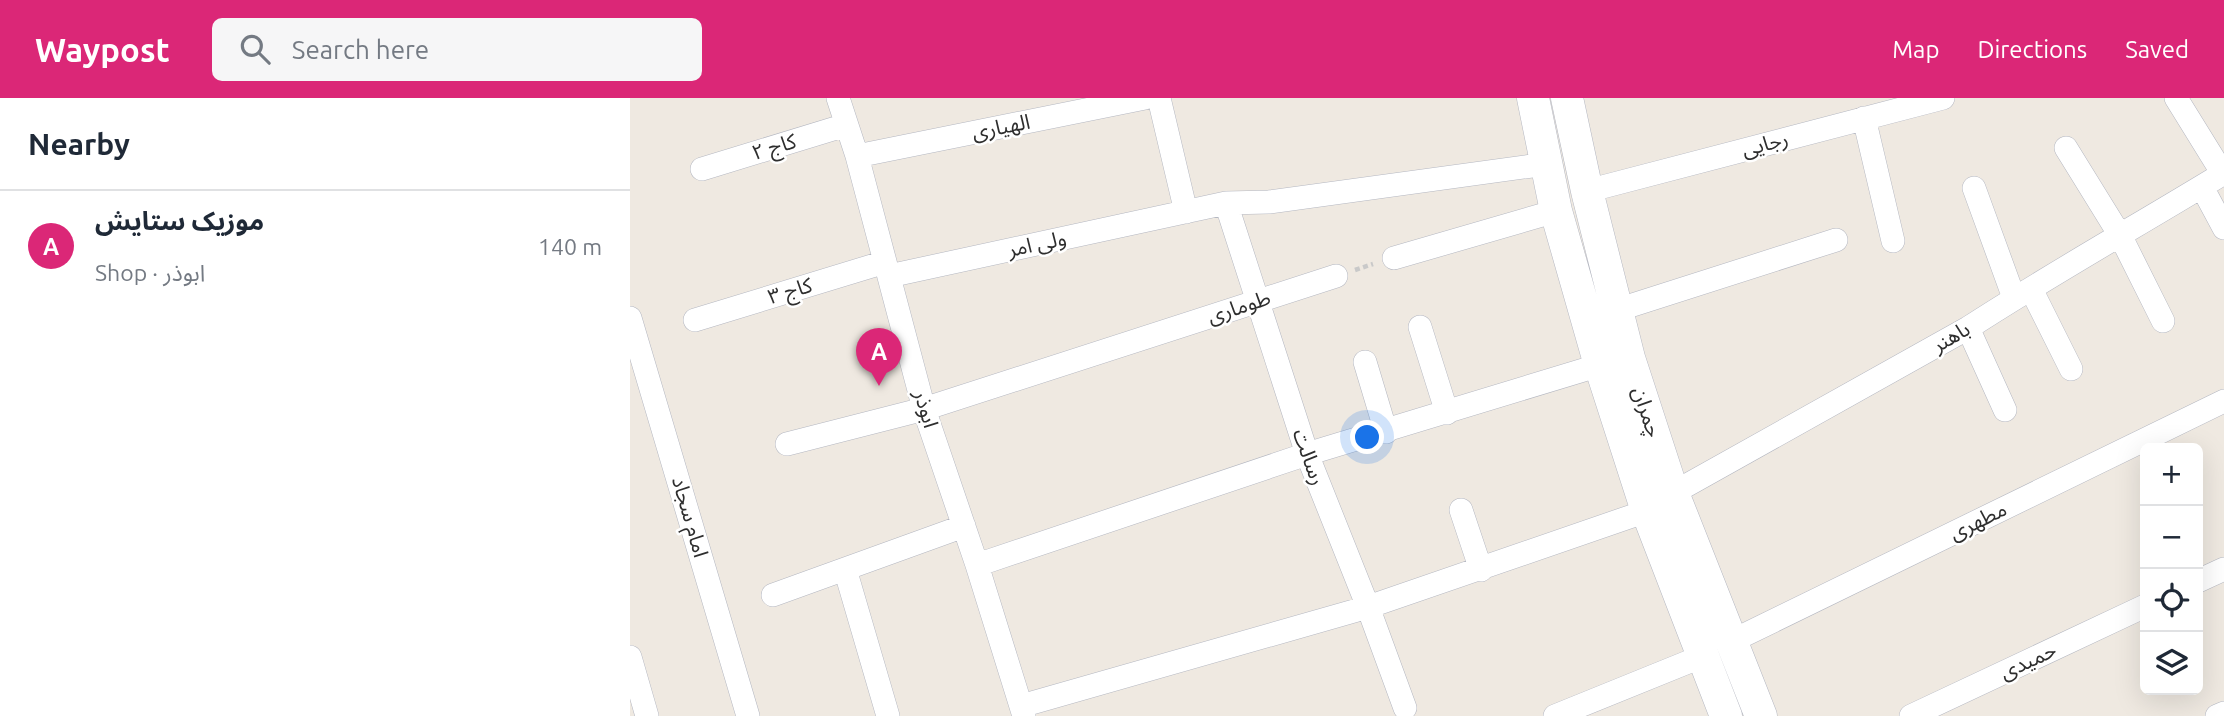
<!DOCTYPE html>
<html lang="en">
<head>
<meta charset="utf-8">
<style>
  :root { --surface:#fff; --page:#f6f6f7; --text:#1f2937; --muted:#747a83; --line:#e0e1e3; --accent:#db2777 }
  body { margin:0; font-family:Ubuntu,"Noto Sans Arabic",sans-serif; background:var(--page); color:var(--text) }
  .controls { position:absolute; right:21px; bottom:21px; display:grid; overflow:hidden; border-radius:10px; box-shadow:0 7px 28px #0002 }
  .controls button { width:63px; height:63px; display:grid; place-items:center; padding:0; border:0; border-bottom:2px solid var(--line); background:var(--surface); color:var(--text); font:35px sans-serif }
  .you { position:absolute; left:738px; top:340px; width:24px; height:24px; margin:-18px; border:5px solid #fff; border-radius:50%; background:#1a73e8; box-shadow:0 0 0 10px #1a73e833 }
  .badge { display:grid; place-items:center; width:46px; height:46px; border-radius:50%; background:var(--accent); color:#fff; font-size:23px; font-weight:700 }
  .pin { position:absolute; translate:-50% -58px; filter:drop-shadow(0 2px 4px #0008) }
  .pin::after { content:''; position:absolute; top:37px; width:24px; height:21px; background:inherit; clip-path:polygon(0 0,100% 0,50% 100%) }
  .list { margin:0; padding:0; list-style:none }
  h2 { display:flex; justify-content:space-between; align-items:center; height:91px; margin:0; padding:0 28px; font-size:30px }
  h2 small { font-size:23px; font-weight:400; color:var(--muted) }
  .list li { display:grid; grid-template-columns:46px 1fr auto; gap:21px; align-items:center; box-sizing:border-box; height:112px; padding:0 28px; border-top:2px solid var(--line) }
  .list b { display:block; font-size:26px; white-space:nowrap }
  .list p { margin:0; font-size:23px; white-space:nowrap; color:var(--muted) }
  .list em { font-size:23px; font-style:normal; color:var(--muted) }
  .icon { flex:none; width:38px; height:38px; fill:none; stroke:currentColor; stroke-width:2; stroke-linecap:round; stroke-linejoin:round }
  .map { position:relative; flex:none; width:1594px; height:618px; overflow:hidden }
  header { display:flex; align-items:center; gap:42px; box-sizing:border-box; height:98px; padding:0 35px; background:var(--accent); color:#fff }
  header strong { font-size:33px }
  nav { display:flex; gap:38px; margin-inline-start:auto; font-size:24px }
  .search { width:490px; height:63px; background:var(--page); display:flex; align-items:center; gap:18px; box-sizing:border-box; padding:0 24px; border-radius:10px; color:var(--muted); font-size:26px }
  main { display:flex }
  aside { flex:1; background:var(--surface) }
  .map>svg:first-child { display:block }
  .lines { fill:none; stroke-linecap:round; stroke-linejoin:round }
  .minor-casing { stroke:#b4b7c1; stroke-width:24 }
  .secondary-casing { stroke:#b4b7c1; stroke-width:33 }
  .path { stroke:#c9c9c9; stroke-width:4.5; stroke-dasharray:5 3.5; stroke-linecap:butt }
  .minor { stroke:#fff; stroke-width:23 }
  .secondary { stroke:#fff; stroke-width:32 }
  .labels { text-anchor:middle; stroke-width:5; stroke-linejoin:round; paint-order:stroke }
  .street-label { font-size:21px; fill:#2e2e2e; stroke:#fff }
</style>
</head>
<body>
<header>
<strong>Waypost</strong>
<div class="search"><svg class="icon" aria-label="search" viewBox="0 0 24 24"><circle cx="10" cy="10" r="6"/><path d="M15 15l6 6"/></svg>Search here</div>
<nav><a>Map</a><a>Directions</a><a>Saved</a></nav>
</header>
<main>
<aside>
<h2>Nearby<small></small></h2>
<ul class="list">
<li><span class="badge">A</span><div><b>موزیک ستایش</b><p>Shop · ابوذر</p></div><em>140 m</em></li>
</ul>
</aside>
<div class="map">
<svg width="1594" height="618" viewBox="0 0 1594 618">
  <rect width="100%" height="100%" fill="#efe9e1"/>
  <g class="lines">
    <!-- minor casing -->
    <g class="minor-casing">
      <path id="minor" d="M208,0L227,58L294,311L347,467L394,618
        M529,0L556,114
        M1546,0L1593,76
        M1234,20L1263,143
        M1436,50L1491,139L1533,223
        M227,58L515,0
        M72,71L216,27
        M1572,89L1594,130
        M1344,90L1384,200
        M957,93L1313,0
        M596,105L677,356L738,509L775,610
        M764,160L926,113
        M259,178L596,105L639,104L916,66
        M1401,191L1441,271
        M987,212L1206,142
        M0,220L118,618
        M65,222L255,164
        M790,229L817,315
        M1338,230L1375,312
        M735,264L756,334
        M157,346L294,311L706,178
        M1043,395L1338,230C1421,176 1509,127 1594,75
        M831,412L851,472
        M347,467L677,356L970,267
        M215,471L258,618
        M1568,483L1594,471
        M143,497L334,428
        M1102,543L1594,303
        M0,559L17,618
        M391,608L738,509L1017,413
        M925,618L1073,558
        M1281,618L1515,508
        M1587,618L1594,615"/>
    </g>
    <!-- secondary casing -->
    <g class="secondary-casing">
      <path id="secondary" d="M903,0L926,113L970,267L1017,413L1096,618
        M937,0L957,93L999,260L1043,395L1131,618"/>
    </g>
    <!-- path -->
    <path class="path" d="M725,172L743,166"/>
    <!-- minor -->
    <use href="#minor" class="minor"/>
    <!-- secondary -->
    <use href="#secondary" class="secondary"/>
  </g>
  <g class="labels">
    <!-- street labels -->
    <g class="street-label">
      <text transform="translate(371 29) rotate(-11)" y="7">الهیاری</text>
      <text transform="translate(1135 46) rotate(-15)" y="7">رجایی</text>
      <text transform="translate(144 49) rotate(-17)" y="7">کاج ۲</text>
      <text transform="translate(407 146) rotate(-12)" y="7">ولی امر</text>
      <text transform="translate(160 193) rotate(-17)" y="7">کاج ۳</text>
      <text transform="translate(609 209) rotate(-18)" y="7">طوماری</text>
      <text transform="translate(1321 239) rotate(-30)" y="7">باهنر</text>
      <text transform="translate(296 311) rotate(74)" y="7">ابوذر</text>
      <text transform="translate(1017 314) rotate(72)" y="7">چمران</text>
      <text transform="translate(679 359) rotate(70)" y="7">رسالت</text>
      <text transform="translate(60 419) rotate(74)" y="7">امام سجاد</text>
      <text transform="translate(1348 423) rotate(-26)" y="7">مطهری</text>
      <text transform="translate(1398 563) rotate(-25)" y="7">حمیدی</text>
    </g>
  </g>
</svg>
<div class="controls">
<button>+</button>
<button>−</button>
<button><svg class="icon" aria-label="locate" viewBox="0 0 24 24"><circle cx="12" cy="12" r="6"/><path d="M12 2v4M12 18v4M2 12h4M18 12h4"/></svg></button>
<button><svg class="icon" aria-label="layers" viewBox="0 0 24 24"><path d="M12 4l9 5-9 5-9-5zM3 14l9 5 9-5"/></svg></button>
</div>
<div class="you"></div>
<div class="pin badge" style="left:249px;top:288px">A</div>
</div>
</main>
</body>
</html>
